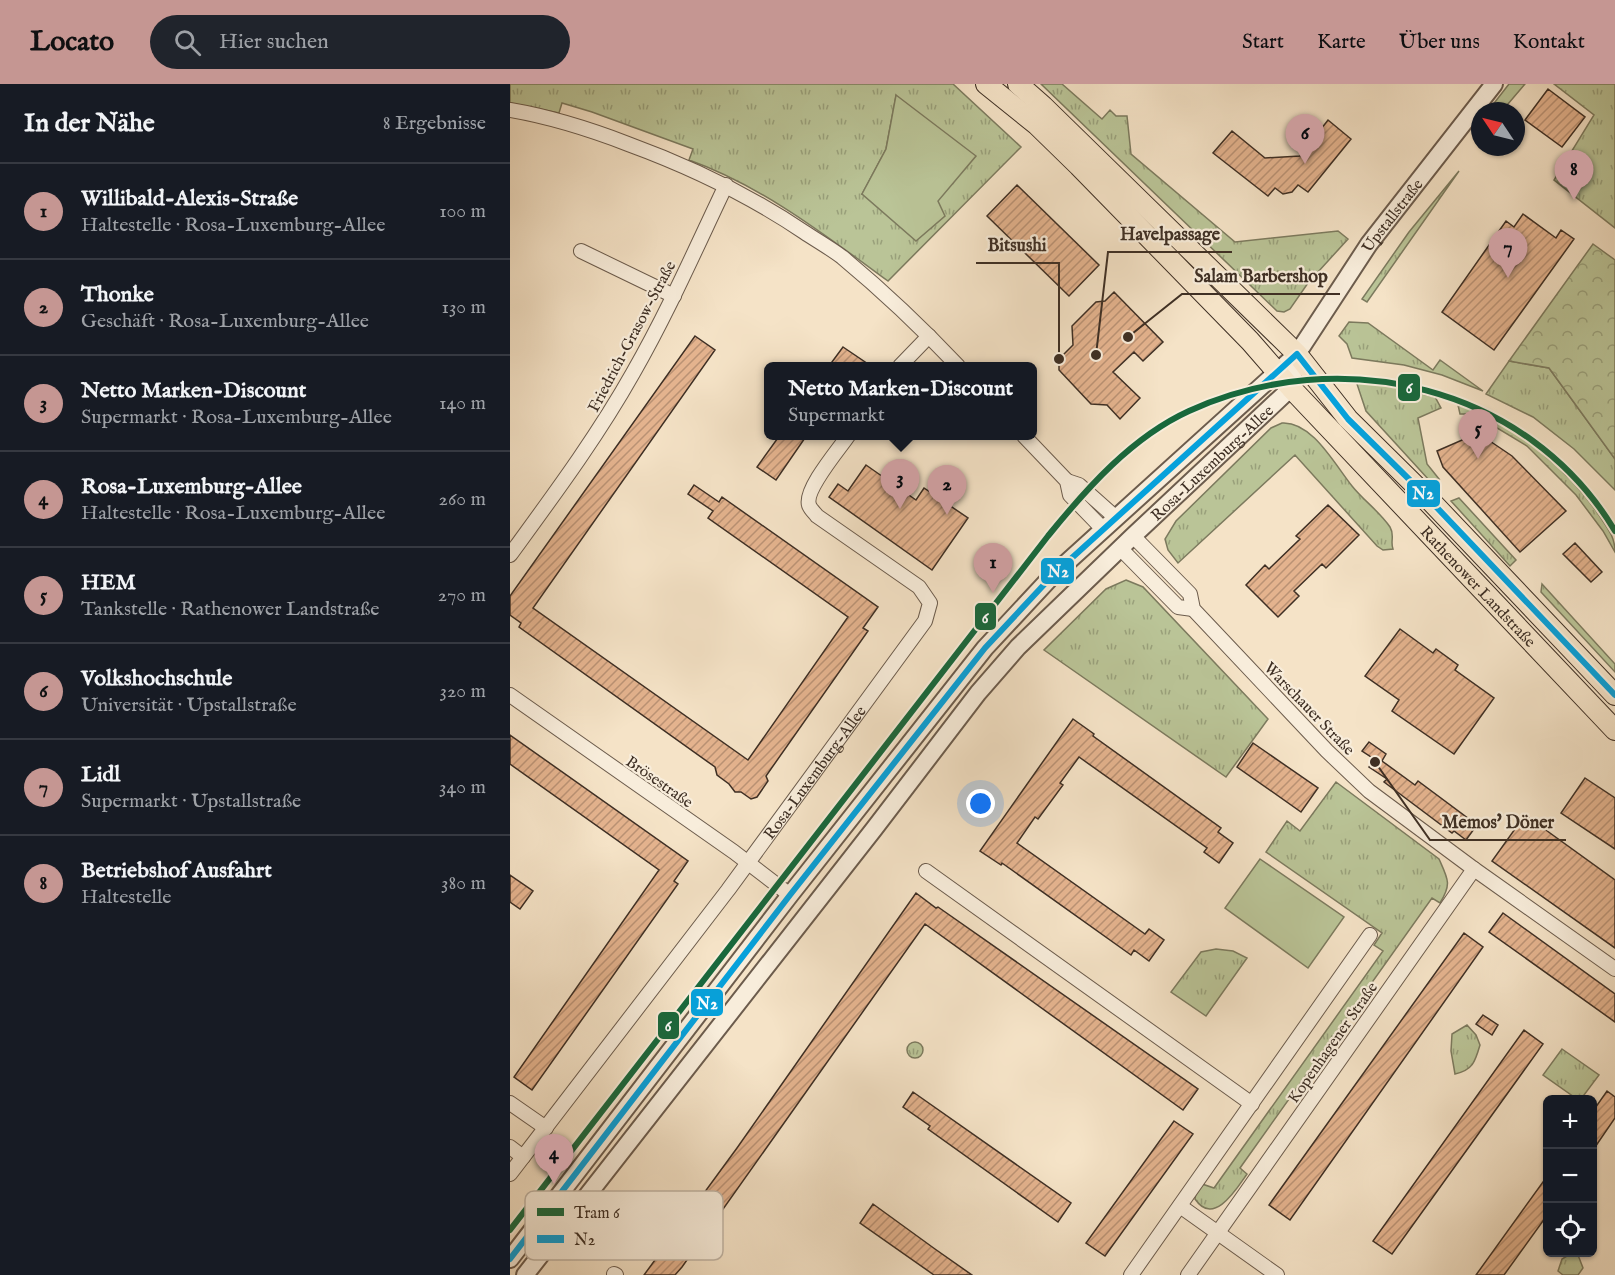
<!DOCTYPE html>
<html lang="de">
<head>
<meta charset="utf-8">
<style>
  :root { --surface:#171b24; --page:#20242c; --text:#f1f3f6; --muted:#9ea1a6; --line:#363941; --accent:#c59692 }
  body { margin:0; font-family:"IM FELL English",serif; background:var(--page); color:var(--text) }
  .controls { position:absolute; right:18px; bottom:18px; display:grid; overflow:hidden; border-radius:9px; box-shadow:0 2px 4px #0004 }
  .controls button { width:54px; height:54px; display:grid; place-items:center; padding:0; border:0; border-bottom:2px solid var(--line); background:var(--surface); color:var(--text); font:30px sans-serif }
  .compass { position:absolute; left:961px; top:18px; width:54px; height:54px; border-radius:50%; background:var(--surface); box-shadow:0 2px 4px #0004; rotate:305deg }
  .you { position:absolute; left:471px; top:720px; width:21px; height:21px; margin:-15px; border:4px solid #fff; border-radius:50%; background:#1a73e8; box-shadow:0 0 0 9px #1a73e833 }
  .badge { display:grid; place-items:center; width:39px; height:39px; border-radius:50%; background:var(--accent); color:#111; font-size:20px; font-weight:700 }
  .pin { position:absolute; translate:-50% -50px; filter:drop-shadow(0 2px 3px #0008) }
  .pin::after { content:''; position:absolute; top:32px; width:21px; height:18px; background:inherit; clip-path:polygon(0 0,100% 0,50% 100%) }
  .popup { position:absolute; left:254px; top:278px; width:273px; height:78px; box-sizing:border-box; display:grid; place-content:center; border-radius:9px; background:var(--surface); filter:drop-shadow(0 2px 4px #0005); font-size:20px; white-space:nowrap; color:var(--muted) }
  .popup b { font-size:22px; color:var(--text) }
  .popup::after { content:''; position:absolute; left:50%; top:100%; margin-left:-12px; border:12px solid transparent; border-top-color:var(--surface) }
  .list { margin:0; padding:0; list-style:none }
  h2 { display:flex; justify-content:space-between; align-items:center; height:78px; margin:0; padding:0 24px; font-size:26px }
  h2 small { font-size:20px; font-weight:400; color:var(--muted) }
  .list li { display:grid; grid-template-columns:39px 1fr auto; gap:18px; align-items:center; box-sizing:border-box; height:96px; padding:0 24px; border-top:2px solid var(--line) }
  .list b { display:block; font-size:22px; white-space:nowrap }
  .list p { margin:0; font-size:20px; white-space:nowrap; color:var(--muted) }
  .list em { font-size:20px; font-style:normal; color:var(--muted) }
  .icon { flex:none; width:33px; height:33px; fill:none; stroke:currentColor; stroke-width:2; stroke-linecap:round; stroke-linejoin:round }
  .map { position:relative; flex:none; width:1105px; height:1191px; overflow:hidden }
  header { display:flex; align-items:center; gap:36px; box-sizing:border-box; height:84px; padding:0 30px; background:var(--accent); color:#111 }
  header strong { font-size:28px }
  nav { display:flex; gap:33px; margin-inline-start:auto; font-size:21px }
  .search { width:420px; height:54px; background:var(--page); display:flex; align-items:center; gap:15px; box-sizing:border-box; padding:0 21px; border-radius:33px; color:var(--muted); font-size:22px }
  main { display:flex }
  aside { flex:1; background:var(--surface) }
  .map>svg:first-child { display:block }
  .grass { fill:url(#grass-tufts); stroke:#7c7a5e; stroke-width:1.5; fill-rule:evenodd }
  .forest { fill:url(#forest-crowns); stroke:#7c7a5e; stroke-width:1.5 }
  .pitch { fill:#bac497; stroke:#7c7a5e; stroke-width:1.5 }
  .building { fill:url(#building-hatch); stroke:#3e2f24; stroke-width:1.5 }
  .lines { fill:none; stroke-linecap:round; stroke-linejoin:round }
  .minor-casing { stroke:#6c5c4d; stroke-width:16 }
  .tertiary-casing { stroke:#6c5c4d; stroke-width:20 }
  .primary-casing { stroke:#3e2f24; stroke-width:22 }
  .minor { stroke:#f8eddb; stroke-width:14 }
  .tertiary { stroke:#f8eddb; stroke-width:16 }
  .primary { stroke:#f5e3c7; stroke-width:20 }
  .bus-1-casing { stroke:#f8eddb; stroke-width:10 }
  .bus-1 { stroke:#06a1db; stroke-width:6 }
  .tram-1-casing { stroke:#f8eddb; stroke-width:10 }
  .tram-1 { stroke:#18683c; stroke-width:6 }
  .labels { text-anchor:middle; stroke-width:4.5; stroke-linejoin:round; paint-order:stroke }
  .street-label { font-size:16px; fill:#3e2f24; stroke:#f8eddb }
  .key { fill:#f8eddb; stroke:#c0b4a4; stroke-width:1.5 }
  .key-label { font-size:16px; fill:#3e2f24 }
  .leader { fill:none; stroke:#3e2f24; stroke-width:2 }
  .callout-dot { fill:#3e2f24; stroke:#f8eddb; stroke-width:2 }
  .callout-label { font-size:18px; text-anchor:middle; font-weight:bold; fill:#3e2f24; stroke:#f8eddb; stroke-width:4.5; stroke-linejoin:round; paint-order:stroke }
  .line-badge { stroke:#f8eddb; stroke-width:2 }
  .badge-label { font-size:16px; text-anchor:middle; font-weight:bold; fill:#fff }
</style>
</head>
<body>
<header>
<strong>Locato</strong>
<div class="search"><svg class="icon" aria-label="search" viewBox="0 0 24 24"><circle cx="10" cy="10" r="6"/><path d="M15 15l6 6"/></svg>Hier suchen</div>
<nav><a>Start</a><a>Karte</a><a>Über uns</a><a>Kontakt</a></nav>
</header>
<main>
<aside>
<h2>In der Nähe<small>8 Ergebnisse</small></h2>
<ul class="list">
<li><span class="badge">1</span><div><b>Willibald-Alexis-Straße</b><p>Haltestelle · Rosa-Luxemburg-Allee</p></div><em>100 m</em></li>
<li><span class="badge">2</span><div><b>Thonke</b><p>Geschäft · Rosa-Luxemburg-Allee</p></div><em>130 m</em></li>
<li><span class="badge">3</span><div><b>Netto Marken-Discount</b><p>Supermarkt · Rosa-Luxemburg-Allee</p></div><em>140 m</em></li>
<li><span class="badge">4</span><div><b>Rosa-Luxemburg-Allee</b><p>Haltestelle · Rosa-Luxemburg-Allee</p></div><em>260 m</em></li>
<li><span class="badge">5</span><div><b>HEM</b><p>Tankstelle · Rathenower Landstraße</p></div><em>270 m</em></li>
<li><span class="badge">6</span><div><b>Volkshochschule</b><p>Universität · Upstallstraße</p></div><em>320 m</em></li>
<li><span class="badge">7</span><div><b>Lidl</b><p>Supermarkt · Upstallstraße</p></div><em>340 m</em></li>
<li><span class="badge">8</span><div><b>Betriebshof Ausfahrt</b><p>Haltestelle</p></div><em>380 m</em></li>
</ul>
</aside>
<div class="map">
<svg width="1105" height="1191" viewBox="0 0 1105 1191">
  <defs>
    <pattern id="grass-tufts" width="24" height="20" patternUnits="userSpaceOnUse" patternTransform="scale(1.5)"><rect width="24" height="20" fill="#bac497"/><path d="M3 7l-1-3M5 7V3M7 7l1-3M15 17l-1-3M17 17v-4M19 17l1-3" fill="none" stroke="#99a07b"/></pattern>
    <pattern id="forest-crowns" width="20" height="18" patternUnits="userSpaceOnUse" patternTransform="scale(1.5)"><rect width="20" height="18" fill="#bac497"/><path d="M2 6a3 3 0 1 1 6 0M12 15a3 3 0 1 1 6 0" fill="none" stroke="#99a07b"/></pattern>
    <pattern id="building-hatch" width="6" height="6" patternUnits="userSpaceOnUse" patternTransform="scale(1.5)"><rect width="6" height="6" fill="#e4b38e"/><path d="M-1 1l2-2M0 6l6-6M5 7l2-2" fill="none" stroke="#ba9274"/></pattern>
  </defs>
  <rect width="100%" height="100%" fill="#f5e3c7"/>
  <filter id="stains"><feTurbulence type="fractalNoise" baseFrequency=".00333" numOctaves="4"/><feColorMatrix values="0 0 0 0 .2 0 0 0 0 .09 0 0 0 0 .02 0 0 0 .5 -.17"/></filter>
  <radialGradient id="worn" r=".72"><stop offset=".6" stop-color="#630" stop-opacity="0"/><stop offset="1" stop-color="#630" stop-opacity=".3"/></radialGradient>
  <!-- grass -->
  <path class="grass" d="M0,0H443L511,63L378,197C315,151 252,102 179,76L183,65L82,28L52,19L49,29L0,19ZM386,12L428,117L352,110L376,65Z
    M531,0H552L592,35L600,26L606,32H617L621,70L725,158L828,147L838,155L798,199L780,225L774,228L767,227Z
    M999,0H1015L992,27H978Z
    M1044,0H1105V144L1044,96L1084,31Z
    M949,87L857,218L852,215L899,148Z
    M839,238L858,239L923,286L930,276L973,307L932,291L894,281L842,274L837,260L829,252Z
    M999,277L1039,284L1105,375V406L1064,365L1023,333L976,310Z
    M846,297L870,300L925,313L931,324L908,334L917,380L929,395L919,396L856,327Z
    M948,321C1000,335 1062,389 1091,434C1099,446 1105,454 1105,468L1093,447L1066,411L1017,362L964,330H950Z
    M772,339C802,337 825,381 842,402C853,416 870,428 880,443C885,451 880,458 883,465L873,466L867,462L785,371L668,479L658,466L655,455L666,437L761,344Z
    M949,414L1006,476L1000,482L941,417Z
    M616,496L633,503L758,635L716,693L534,566L596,505Z
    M1032,500L1105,580V588L1031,508Z
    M826,698L929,775C938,795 942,800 930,819L922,814L730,1084L737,1090C727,1104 704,1143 685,1115L686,1109L692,1100L704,1104L873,867L864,861L872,849L756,768L777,737L790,747Z
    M706,865L723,867L737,874L696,932L661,908L691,868Z
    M957,941L966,951L970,961C965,978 963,986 945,990L941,967L942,950Z
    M397 966a8 8 0 1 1 16 0a8 8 0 1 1-16 0Z
    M1052,965L1089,991L1071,1015H1067L1033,991Z
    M1062,1169L1068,1171L1073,1184L1068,1191H1053L1048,1187L1052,1175Z"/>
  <!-- forest -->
  <path class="forest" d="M1083,160L1105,176V375L1039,284L999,277Z"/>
  <!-- pitch -->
  <path class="pitch" d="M386,11L466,72L428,117L435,132L406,157L352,110L376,65Z
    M750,775L834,833L798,884L715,824Z"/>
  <!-- building -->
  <path class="building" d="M1038,5L1075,33L1052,63L1015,36Z
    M818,36L841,55L798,108L788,101L782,108L773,110L765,104L758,112L703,69L722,47L755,74L790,72Z
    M507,101L589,181L559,212L477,132Z
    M1013,130L1046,154L1051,146L1064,155L984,266L932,228L996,137L1004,143Z
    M604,208L653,258L633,277L624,268L603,288L630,314L610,335L597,321L581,320L549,286V275L563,261L562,242L586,218L595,217Z
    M185,252L205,266L23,524L238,676L338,533L198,434L203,427L178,410L184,401L209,418L212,413L368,523L353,544L358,547L256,692L258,697L247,713L241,715L231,708H225L219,700L207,691L205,683L9,543L11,539L0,531V512Z
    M333,263L361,282H319Z
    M968,349L1002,372L1056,427L1010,468L933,383L927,367Z
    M270,351H297L266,396L247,383Z
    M356,381L406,416L414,404L458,434L422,486L319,413L328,400L338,407Z
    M818,421L849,451L816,484L812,480L784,507L789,512L768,533L736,501L755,481L759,485L790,455L786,452Z
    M1065,459L1092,488L1081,498L1053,470Z
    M890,545L923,569L926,565L948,581L945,586L984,614L944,670L882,627L889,616L855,592Z
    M563,635L584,650L583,652L711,744L708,748L723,759L709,779L694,768L697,764L569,673L550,699L553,701L528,735L525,733L507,759L635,850L639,845L654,856L639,877L624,866L621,871L492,779L491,781L470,767Z
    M0,651L178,777L164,797L168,800L22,1006L4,993L149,786L0,680Z
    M859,658L876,670L872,677L905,701L908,697L967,741L956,756L944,747L942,749L874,698L877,695L859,683L864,675L852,667Z
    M743,659L808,704L791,728L727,683Z
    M1075,694L1105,714V765L1051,729Z
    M1015,731L1105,796V864L982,777Z
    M0,791L23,807L10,825L0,818Z
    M406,809L426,824L428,823L688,1005L673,1026L415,840L172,1183L165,1191H134L227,1064Z
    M993,829L1105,910V938L979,848Z
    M954,849L973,863L780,1136L759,1121Z
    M973,931L988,941L982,951L966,940Z
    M1014,946L1033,960L882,1170L863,1157Z
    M1097,1007L1105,1013V1034L1083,1066V1027Z
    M403,1008L561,1119L548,1138L418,1045L420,1042L393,1023Z
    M664,1037L683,1050L595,1172L576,1159Z
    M1038,1091V1130L994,1191H966Z
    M363,1120L425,1165L462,1191H424L350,1139Z"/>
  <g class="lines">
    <!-- minor casing -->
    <g class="minor-casing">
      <g id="minor">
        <path d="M0,26C41,33 79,45 118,60C181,83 239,111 294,148C306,156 320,164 332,173C373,207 412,244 448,282"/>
        <path d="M71,167L164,212"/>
        <path d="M390,282L419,252"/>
        <path d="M514,352L557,397L560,411L593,445"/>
        <path d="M557,397L569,401L605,433"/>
        <path d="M623,452L680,510L683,525L817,667L859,707L964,785L1105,885"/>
        <path d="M610,464L668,523L683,525"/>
        <path d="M0,471C43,412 87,353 123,289C158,228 186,164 216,101"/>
        <path d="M0,611L224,768L280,811"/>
        <path d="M416,787L742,1020"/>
        <path d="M0,1019L36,1044"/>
        <path d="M0,1063L13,1073"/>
        <path id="s1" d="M0,1090L218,806L415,537L420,519L409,503L307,432C305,429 300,425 299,421C294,406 329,365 338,352"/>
        <path d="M670,1122L767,1191"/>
        <path d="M104,1190L106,1191"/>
        <path d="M621,1191L860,851"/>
        <path d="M678,1191L964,785"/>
      </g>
    </g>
    <!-- tertiary casing -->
    <g class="tertiary-casing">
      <g id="tertiary">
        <path id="s2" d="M0,1175L280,811L475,564L543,491L787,270L859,160L984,0"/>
        <path id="s3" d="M15,1191L364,745L468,609L508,563L623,452L781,304L787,270"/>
      </g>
    </g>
    <!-- primary casing -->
    <g class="primary-casing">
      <g id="primary">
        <path id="s4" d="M476,0L527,41L569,82L740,257L781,304L1105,646"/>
        <path d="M508,0L533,22L787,270L838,335L914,410L1105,611"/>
      </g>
    </g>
    <!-- minor -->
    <use href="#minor" class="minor"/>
    <!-- tertiary -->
    <use href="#tertiary" class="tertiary"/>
    <!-- primary -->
    <use href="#primary" class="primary"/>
    <!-- bus-1 casing -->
    <g class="bus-1-casing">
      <path id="bus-1" d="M0,1175L280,811L475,564L543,491L787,270L838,335L914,410L1105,611"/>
    </g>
    <!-- bus-1 -->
    <use href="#bus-1" class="bus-1"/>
    <!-- tram-1 casing -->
    <g class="tram-1-casing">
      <path id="tram-1" d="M0,1146L538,452C577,404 622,353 679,327C830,258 1018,301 1105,447"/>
    </g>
    <!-- tram-1 -->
    <use href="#tram-1" class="tram-1"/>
  </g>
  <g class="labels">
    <!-- street labels -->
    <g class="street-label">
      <text dy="6" stroke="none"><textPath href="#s2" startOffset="1371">Upstallstraße</textPath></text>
      <text transform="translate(121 252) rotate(-62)" y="6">Friedrich-Grasow-Straße</text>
      <text dy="6" stroke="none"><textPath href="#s3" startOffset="1066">Rosa-Luxemburg-Allee</textPath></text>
      <text dy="6" stroke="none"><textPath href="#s4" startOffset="704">Rathenower Landstraße</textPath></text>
      <text transform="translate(800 624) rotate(46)" y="6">Warschauer Straße</text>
      <text dy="6" stroke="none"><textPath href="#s1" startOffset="504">Rosa-Luxemburg-Allee</textPath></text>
      <text transform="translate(150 697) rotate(35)" y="6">Brösestraße</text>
      <text transform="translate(822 958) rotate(-55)" y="6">Kopenhagener Straße</text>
    </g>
  </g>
  <!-- legend -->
  <rect x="15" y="1107" width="198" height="69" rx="9" class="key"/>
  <rect x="27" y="1124" width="27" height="8" fill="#18683c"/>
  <rect x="27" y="1151" width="27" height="8" fill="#06a1db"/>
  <g class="key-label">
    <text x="64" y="1134">Tram 6</text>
    <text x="64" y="1161">N2</text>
  </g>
  <!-- callouts -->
  <path class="leader" d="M586 271L598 168H722M549 275L549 179H466M618 253L672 210H830M865 678L920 756H1056"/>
  <g class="callout-dot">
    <circle cx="586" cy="271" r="6"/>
    <circle cx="549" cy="275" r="6"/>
    <circle cx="618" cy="253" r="6"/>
    <circle cx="865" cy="678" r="6"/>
  </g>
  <g class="callout-label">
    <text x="660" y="156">Havelpassage</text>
    <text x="507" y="167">Bitsushi</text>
    <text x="751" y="198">Salam Barbershop</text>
    <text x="988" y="744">Memos' Döner</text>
  </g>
  <g class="line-badge">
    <rect x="887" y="289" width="24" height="29" rx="6" fill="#18683c"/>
    <rect x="896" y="395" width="35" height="29" rx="6" fill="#06a1db"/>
    <rect x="530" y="473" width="35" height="28" rx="6" fill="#06a1db"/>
    <rect x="464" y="518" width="23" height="29" rx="6" fill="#18683c"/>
    <rect x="180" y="904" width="34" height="29" rx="6" fill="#06a1db"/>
    <rect x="147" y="927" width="23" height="29" rx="6" fill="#18683c"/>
  </g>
  <g class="badge-label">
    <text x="899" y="309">6</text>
    <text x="913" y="415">N2</text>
    <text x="548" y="493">N2</text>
    <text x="475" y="539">6</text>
    <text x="197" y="925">N2</text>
    <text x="158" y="947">6</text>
  </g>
  <rect width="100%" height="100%" filter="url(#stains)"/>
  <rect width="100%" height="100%" fill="url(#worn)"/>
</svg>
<div class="controls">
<button>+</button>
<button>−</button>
<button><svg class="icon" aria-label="locate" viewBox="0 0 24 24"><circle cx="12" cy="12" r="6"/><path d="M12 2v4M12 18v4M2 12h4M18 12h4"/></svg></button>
</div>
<svg class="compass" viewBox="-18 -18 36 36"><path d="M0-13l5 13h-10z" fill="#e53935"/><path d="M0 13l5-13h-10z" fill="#9ea1a6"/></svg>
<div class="you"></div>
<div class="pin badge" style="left:483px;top:509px">1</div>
<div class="pin badge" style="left:437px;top:431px">2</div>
<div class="pin badge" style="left:390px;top:425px">3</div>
<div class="popup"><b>Netto Marken-Discount</b>Supermarkt</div>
<div class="pin badge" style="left:44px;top:1100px">4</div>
<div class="pin badge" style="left:968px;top:375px">5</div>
<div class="pin badge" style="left:795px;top:80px">6</div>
<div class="pin badge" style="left:998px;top:194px">7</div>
<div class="pin badge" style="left:1064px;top:116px">8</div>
</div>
</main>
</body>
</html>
